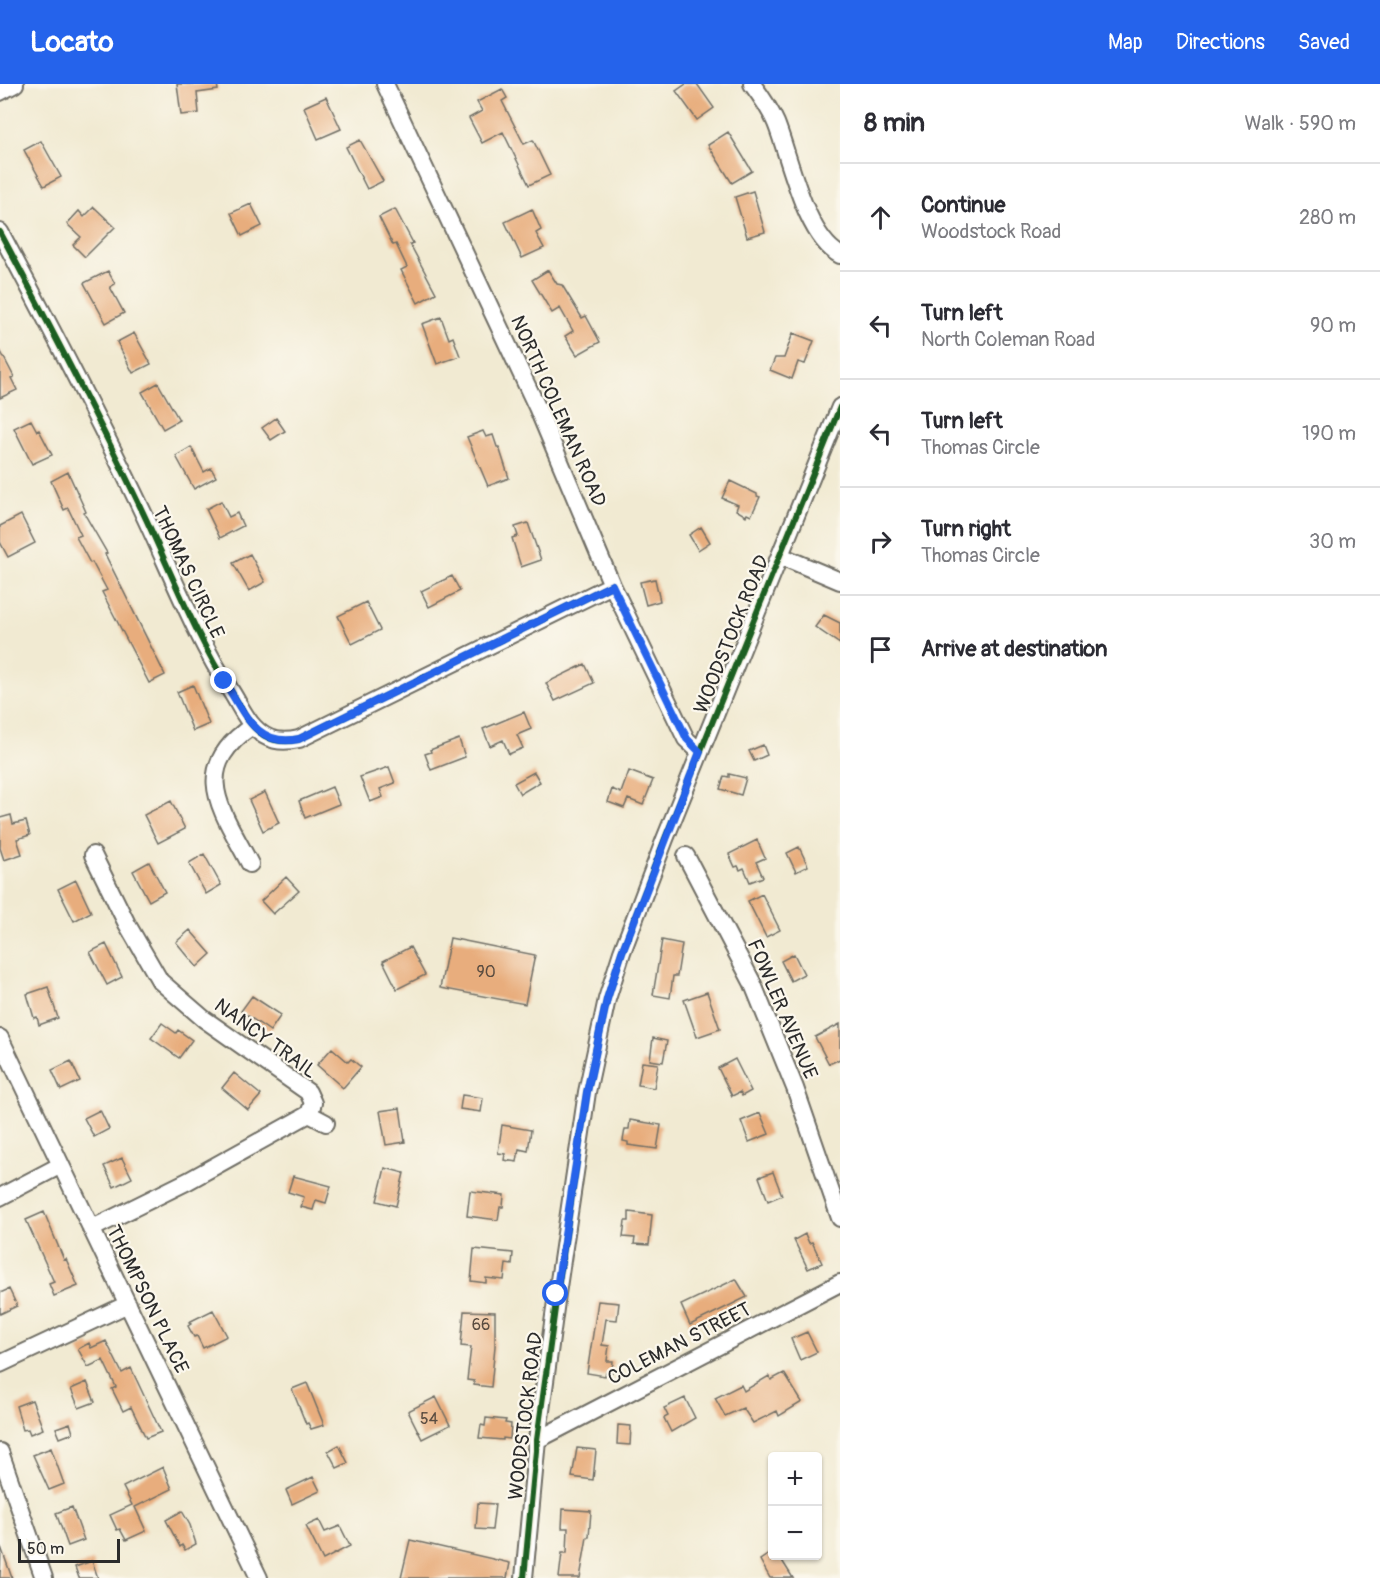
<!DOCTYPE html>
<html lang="en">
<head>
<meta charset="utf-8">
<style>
  :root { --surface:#fff; --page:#f7f7f7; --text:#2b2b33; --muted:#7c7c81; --line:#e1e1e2; --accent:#2563eb }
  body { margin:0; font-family:Pangolin,sans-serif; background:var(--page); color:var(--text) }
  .controls { position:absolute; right:18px; bottom:18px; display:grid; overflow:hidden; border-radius:6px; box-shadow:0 2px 4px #0004 }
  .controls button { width:54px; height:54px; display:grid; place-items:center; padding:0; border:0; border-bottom:2px solid var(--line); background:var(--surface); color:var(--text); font:30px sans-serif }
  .scale { position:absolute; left:18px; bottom:15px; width:102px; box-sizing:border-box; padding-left:6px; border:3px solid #2b2b2b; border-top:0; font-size:16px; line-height:21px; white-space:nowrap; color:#2b2b2b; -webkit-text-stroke:4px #fbf7ec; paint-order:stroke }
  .stop { position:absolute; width:18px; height:18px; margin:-14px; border:4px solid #2563eb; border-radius:50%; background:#fff }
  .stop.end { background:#2563eb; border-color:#fff; box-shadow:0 2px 6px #0008 }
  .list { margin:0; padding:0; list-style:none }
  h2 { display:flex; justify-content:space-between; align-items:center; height:78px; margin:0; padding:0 24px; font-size:26px }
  h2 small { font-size:20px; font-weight:400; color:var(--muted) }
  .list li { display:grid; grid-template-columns:39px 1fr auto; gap:18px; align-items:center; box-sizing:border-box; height:108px; padding:0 24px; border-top:2px solid var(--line) }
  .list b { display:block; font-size:22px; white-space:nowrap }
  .list p { margin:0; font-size:20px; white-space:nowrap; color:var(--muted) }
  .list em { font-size:20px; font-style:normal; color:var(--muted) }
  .icon { flex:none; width:33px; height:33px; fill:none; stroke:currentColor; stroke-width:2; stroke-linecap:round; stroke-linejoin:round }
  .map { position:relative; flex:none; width:840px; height:1494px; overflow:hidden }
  header { display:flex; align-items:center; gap:36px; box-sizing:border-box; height:84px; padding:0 30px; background:var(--accent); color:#fff }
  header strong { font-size:28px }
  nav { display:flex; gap:33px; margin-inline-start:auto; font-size:21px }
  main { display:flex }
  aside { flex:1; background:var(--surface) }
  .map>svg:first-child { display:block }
  .building { fill:#e8ad7d }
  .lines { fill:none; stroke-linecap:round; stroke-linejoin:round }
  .minor-casing { stroke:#706e65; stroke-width:20 }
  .minor { stroke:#fff; stroke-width:16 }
  .cycleway-casing { stroke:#fbf7ec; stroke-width:10 }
  .cycleway { stroke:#1b5e20; stroke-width:6 }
  .route { stroke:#2563eb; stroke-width:8 }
  .labels { text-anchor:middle; stroke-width:4.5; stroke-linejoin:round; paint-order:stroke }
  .number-label { font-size:16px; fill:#5a4c40 }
  .street-label { font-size:20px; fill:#2b2b2b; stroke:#fbf7ec }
</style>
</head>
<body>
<header>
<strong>Locato</strong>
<nav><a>Map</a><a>Directions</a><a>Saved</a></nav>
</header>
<main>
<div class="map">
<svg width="840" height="1494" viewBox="0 0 840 1494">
  <rect width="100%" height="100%" fill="#fbf7ec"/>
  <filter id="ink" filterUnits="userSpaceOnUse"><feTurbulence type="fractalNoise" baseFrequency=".0167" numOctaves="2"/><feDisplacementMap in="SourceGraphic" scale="12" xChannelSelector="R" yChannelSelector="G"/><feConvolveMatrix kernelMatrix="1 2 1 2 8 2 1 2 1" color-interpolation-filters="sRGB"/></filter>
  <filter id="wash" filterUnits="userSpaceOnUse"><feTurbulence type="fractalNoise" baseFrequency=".008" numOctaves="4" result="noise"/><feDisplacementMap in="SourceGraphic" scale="24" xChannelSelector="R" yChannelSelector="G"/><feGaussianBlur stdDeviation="1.35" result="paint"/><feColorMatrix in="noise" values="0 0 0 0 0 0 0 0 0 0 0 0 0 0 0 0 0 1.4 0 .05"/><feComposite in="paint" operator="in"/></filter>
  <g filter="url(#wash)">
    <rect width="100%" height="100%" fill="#f1ead2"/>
    <g id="blocks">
      <!-- building -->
      <path class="building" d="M177,0H217L218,6L197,9L199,29L181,31Z
        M686,0H697L714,24L697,36L676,7Z
        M502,5L507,14L502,17L524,60L533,56L550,91L529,101L503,48L482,59L469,34L482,27L477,18Z
        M326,13L341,45L318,55L304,23Z
        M728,48L752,87L732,99L708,61Z
        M360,56L383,97L367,105L346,63Z
        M41,57L61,93L44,102L24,66Z
        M753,107L765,148L747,153L735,113Z
        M251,120L262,142L242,152L231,129Z
        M94,123L115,143L85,173L73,161L81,153L67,140L79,127L84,133Z
        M395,125L413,159L410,160L436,209L418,219L401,186L407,183L396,160L393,161L379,133Z
        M532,125L541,146L536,149L544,164L522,174L505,138Z
        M548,186L557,200L562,201L582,234L586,232L600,258L577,271L565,252L573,247L560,224L552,229L532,196Z
        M108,187L115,200L110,203L124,229L106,239L84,199Z
        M441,233L449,255L453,253L460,272L437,280L422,240Z
        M134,249L151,280L133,289L117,258Z
        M793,249L814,257L805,280L798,278L792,295L770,286L775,274H784Z
        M0,266L14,293L11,294L17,306L0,314Z
        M158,299L179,336L163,345L142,308Z
        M276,334L285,347L271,356L262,344Z
        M31,336L37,347L39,346L52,371L32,380L14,344Z
        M483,347L486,353L493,351L497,363H499L509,394L488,402L467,353Z
        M191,363L204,388L211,384L216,393L194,405L176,372Z
        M68,388L86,428L84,429L107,469L105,470L165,591L149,599L102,508L107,506L92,478L90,479L76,453L81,451L68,424L64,426L51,397Z
        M730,397L757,410V412L760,413L751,432L747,430L746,432L736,426L738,421L722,414Z
        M221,417L229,433L237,429L243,442L220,454L206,425Z
        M21,431L35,459L8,473L0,458V442Z
        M528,439L541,476L521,483L512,454L518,452L515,443Z
        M701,443L710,458L698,466L689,451Z
        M250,470L265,498L249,507L233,479Z
        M452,492L460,507L429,523L421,507Z
        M655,495L660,517L646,521L640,498Z
        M366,518L380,546L352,560L338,532Z
        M824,531L840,539V560L815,543Z
        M585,580L594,599L555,617L546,599Z
        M193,601L209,640L193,647L177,608Z
        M524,628L531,645L517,651L523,664L509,670L503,656L490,662L483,645Z
        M459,655L465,673L431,686L425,670L431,668L430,666Z
        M763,661L767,671L754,677L749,667Z
        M389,683L395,699L380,705L383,713L370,718L360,693Z
        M629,687L653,696L643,721L628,715L624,724L608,718L612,705L621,709Z
        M534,688L540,698L520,710L514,699Z
        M729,690L746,694L741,711L720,705L724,692L729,693Z
        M332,703L339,720L305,734L299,717Z
        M265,708L279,739L263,747L249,716Z
        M171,717L185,745L158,759L144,731Z
        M11,731L13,740L26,737L30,751L17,755L22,770L4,776L0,764V734Z
        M757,756L765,774L756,778L763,793L750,798L744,784L740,786L738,782L735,783L729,770Z
        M799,763L808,782L796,788L787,769Z
        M204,770L221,801L206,810L189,779Z
        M149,778L165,808L149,817L133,787Z
        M286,793L299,807L273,830L261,817Z
        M76,796L91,828L74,837L58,805Z
        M762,810L780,846L766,853L748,817Z
        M190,846L211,870L197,883L176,858Z
        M450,854L535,871L525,920L440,904Z
        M662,856L682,860L677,892H673L670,914L653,911Z
        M106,860L122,893L107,901L90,868Z
        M410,863L425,891L397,905L383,877Z
        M794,870L804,890L791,897L781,877Z
        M48,903L58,934L39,941L37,933L34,934L27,910Z
        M707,908L720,945L697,953L684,916Z
        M252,912L281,931L270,947L241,927Z
        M162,939L176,949L178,946L192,956L179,974L151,954Z
        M840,940V975L829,980L815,953Z
        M653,954L667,957L663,978L650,976Z
        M332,964L348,978L351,975L361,983L343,1004L317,981Z
        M735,975L751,1007L742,1012L740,1008L732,1012L718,984Z
        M71,977L80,997L61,1006L52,986Z
        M642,978L658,980L654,1004L638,1001Z
        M234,989L261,1011L248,1026L222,1004Z
        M462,1011L483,1014L481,1028L460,1025Z
        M400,1024L405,1058L386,1061L380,1027Z
        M100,1026L109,1045L94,1053L84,1034Z
        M760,1029L769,1050L749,1058L741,1037Z
        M630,1036L661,1041L657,1065L628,1061V1058L623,1057L625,1045H629Z
        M502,1041L531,1046L528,1067L519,1065L517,1078L504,1076L505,1070L498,1069Z
        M122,1074L132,1094L114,1103L104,1082Z
        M385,1084L404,1089L396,1122L377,1117Z
        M773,1088L782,1111L768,1117L759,1093Z
        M293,1092L331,1102L326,1119L316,1116L313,1126L301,1123L304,1113L288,1108Z
        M470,1107L504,1111L503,1123H500L498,1136L467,1132Z
        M44,1128L64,1176L66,1175L78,1202L54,1212L49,1200L54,1198L26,1136Z
        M629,1128L652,1131L649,1161L634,1160L635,1154L623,1153L625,1137H629Z
        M805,1150L809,1159L812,1158L822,1179L808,1185L794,1156Z
        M474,1165L513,1169L512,1181L506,1180L504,1196L486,1194V1199L471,1197Z
        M736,1195L747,1213L690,1241L681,1221Z
        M9,1205L17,1222L0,1230V1209Z
        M598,1217L619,1219L617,1236L606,1235L602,1261L609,1262L607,1277H613L612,1288H606L605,1292L587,1289Z
        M213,1226L227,1252L203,1264L197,1252L194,1253L188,1242L191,1240L189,1238Z
        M464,1227L495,1228V1262L491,1303L474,1301V1297L467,1296L471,1263L461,1262Z
        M807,1248L817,1268L800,1276L791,1255Z
        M106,1257L122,1289L131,1284L161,1348L146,1354L131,1323L123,1327L112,1305L116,1303L103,1276L88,1283L78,1265L89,1259L91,1264Z
        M784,1289L802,1318L779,1332L777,1327L753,1339L743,1324L725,1332L715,1314L741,1301L744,1307L769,1292L771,1296Z
        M87,1298L95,1318L79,1324L71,1305Z
        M307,1299L324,1341L311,1345L308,1339L306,1340L292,1305Z
        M436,1313L450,1341L422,1355L408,1327Z
        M685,1314L695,1334L671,1348L664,1334L668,1332L664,1324Z
        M32,1316L43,1345L30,1350L28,1345L23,1346L16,1322Z
        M486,1334L506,1336L505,1339L511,1340L510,1355L503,1354V1356L479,1354L481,1341L485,1342Z
        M70,1339L73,1349L60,1354L56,1344Z
        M618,1341L631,1342L630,1361L617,1360Z
        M339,1361L348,1379L337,1384L328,1367Z
        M51,1364L64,1400L49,1406L33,1371Z
        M577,1364L596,1366L593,1396L572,1393Z
        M163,1383L172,1405L135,1423L146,1447L126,1456L120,1445L117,1446L110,1431L132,1421L123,1403Z
        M313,1393L320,1407L292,1420L286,1406Z
        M478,1419L495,1420L492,1446L476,1445Z
        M72,1423L84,1456L68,1462L56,1429Z
        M563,1425L591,1427L589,1453H587L580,1494H559L562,1469H567L568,1444H562Z
        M182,1427L190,1441L196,1460L185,1466L182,1461L180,1463L166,1436Z
        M319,1436L325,1448L340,1442L350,1462L323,1476L306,1442Z
        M410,1456L510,1479L507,1494H401Z
        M1,1463L12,1494H0Z
        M772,1468V1472L781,1475L793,1494H770L760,1476Z
        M92,1477L98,1494H79L75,1483Z"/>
    </g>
  </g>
  <g filter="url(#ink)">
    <use href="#blocks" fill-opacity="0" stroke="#706e65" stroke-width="1.5"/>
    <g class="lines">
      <!-- minor casing -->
      <g class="minor-casing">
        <path id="minor" d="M385,0L537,323L612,501L686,655L700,668
          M752,0C761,12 770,25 776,39C790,74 805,152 840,171
          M0,8L15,0
          M0,148C50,242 100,337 146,435C173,493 197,555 232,609C239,620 245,634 254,643C267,657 281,659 299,655L612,501
          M781,472L840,497
          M686,772L752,898L795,1004L840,1134
          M250,780C222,726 188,686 252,642
          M0,954L259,1494
          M309,1030L326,1039
          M0,1113L61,1081
          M91,1145L188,1097L309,1030L313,1019L308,1008L204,935L160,897L127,840L93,771
          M0,1280L128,1220
          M537,1356L840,1199
          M0,1368L44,1494
          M524,1494L537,1356L557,1210L587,1008L607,915L622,868L665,755L840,323"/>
      </g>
      <!-- minor -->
      <use href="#minor" class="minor"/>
      <!-- cycleway casing -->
      <g class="cycleway-casing">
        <path id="cycleway" d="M0,148C50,242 100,337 146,435C173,493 197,555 232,609C239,620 245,634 254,643C267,657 281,659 299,655L612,501
          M524,1494L537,1356L557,1210L587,1008L607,915L622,868L665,755L840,323"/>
      </g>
      <!-- cycleway -->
      <use href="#cycleway" class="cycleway"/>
    </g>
  </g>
  <g class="lines" filter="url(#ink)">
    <!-- route -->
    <path class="route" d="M224,597C244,628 256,664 299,655L612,501L687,655L700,668L622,868L607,915L587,1008L556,1210"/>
  </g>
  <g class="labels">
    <!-- number labels -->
    <g class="number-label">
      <text x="486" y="893">90</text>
      <text x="481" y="1246">66</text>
      <text x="429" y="1340">54</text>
    </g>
    <!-- street labels -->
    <g class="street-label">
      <text transform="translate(559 327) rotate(66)" y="7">NORTH COLEMAN ROAD</text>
      <text transform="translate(189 488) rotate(65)" y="7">THOMAS CIRCLE</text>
      <text transform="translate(731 550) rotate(-68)" y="7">WOODSTOCK ROAD</text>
      <text transform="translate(783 925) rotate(67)" y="7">FOWLER AVENUE</text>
      <text transform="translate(266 954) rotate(36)" y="7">NANCY TRAIL</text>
      <text transform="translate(148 1215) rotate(64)" y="7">THOMPSON PLACE</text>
      <text transform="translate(679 1259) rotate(-27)" y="7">COLEMAN STREET</text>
      <text transform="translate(525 1332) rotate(-83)" y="7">WOODSTOCK ROAD</text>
    </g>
  </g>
</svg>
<div class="controls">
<button>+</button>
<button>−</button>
</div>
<div class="scale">50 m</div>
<div class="stop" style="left:556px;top:1210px"></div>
<div class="stop end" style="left:224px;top:597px"></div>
</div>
<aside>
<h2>8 min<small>Walk · 590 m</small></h2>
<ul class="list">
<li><svg class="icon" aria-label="ahead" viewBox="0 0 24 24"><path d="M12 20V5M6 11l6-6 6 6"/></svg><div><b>Continue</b><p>Woodstock Road</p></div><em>280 m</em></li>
<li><svg class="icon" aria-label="left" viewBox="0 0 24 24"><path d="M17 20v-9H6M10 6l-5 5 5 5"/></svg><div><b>Turn left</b><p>North Coleman Road</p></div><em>90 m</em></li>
<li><svg class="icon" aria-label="left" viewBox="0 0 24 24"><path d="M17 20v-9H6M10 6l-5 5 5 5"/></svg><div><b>Turn left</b><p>Thomas Circle</p></div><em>190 m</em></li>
<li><svg class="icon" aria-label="right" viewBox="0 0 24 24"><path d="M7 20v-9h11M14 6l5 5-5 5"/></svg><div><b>Turn right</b><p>Thomas Circle</p></div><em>30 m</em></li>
<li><svg class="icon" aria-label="arrive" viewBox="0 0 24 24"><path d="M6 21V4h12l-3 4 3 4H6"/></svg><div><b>Arrive at destination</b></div></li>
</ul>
</aside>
</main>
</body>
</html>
